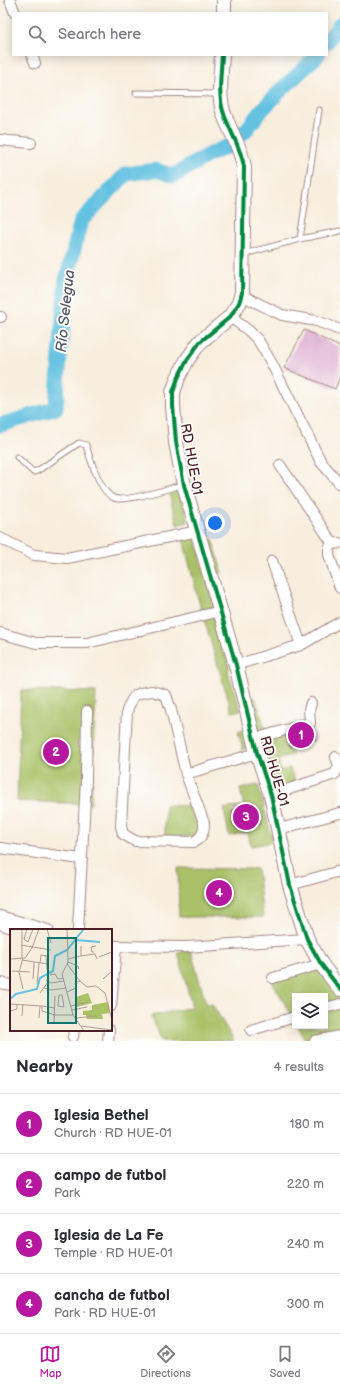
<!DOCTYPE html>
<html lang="en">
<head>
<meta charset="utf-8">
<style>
  :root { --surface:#fff; --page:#f2f2f3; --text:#2b2b33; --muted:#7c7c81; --line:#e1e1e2; --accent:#b5179e }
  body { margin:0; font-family:"Balsamiq Sans",sans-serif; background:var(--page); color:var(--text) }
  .controls { position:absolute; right:12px; bottom:12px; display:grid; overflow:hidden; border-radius:0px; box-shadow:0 2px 10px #0003 }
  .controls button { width:36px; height:36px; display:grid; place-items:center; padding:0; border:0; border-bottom:1px solid var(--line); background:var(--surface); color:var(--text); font:20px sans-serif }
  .you { position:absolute; left:215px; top:523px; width:14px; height:14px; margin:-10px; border:3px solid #fff; border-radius:50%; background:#1a73e8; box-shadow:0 0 0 6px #1a73e833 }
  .badge { display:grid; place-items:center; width:26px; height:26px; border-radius:50%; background:var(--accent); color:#fff; font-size:13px; font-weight:700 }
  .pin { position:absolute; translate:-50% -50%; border:2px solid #fff; box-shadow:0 1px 4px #0006 }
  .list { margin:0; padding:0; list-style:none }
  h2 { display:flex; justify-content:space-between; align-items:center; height:52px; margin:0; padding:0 16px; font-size:17px }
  h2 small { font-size:13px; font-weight:400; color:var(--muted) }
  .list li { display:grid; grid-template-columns:26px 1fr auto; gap:12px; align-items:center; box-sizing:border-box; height:60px; padding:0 16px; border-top:1px solid var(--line) }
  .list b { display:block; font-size:15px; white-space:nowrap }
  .list p { margin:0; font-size:13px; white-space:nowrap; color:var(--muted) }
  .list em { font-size:13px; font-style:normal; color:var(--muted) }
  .icon { flex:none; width:22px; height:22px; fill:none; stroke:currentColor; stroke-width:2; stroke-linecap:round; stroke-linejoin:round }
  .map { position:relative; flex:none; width:340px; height:1041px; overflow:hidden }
  .search { position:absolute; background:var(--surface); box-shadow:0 2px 10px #0003; left:12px; right:12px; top:12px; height:44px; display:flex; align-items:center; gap:10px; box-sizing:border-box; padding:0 14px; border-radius:0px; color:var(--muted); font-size:15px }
  .sheet { height:292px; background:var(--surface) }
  nav { display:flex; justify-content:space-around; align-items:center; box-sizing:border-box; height:56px; border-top:1px solid var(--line); background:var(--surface); font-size:11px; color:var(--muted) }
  nav a { display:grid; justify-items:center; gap:2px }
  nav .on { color:var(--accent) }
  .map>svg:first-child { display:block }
  .green { fill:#a9c167; stroke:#7a7049 }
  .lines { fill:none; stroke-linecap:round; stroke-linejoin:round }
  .river { stroke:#63c1e1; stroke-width:15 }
  .building { fill:#ddadd3 }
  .lane-casing { stroke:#a18684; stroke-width:7 }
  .street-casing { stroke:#a18684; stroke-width:12 }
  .secondary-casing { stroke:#a18684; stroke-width:16 }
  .lane { stroke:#fff; stroke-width:5 }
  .street { stroke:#fff; stroke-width:10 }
  .secondary { stroke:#fff; stroke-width:14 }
  .cycleway-casing { stroke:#fdfcf7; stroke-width:6 }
  .cycleway { stroke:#00873e; stroke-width:4 }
  .labels { text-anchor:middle; stroke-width:4; stroke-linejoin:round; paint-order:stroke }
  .street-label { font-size:14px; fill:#4a1f2b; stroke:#fdfcf7 }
  .water-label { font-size:15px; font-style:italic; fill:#53586b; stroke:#fdfcf7 }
  .inset-river { fill:none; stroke:#63c1e1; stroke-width:2 }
  .inset-road { fill:none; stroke:#b29b96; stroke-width:1 }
  .view { fill:#0f766e; fill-opacity:0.15; stroke:#0f766e; stroke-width:2 }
  .inset-edge { fill:none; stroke:#4a1f2b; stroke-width:2 }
</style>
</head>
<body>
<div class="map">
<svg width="340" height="1041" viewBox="0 0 340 1041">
  <rect width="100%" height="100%" fill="#fdfcf7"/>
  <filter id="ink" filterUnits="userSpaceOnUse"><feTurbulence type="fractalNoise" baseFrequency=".025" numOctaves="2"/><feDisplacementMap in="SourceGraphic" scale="8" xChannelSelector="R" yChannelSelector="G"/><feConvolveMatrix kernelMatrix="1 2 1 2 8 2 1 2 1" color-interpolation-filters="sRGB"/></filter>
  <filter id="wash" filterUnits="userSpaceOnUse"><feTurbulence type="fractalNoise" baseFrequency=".012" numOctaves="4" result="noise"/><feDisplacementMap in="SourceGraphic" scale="16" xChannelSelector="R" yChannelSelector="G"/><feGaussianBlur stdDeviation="0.9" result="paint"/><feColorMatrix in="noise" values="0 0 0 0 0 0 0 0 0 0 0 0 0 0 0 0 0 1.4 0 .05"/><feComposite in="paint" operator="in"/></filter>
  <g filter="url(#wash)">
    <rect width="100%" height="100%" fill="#f8eede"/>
    <!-- green -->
    <path class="green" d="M179,486L188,522L177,525L168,489Z
      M194,532L214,607L201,610L182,535Z
      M213,539L222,573L211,575L202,541Z
      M213,616L229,666L228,672L241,710L232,712L204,619Z
      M21,690L96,692L91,804L17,801Z
      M255,698L266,732L258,733L247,699Z
      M244,730L248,746L243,750L241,749L242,746L238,732Z
      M285,730L292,755L278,760L281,771L290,768L295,781L274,788L258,738Z
      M258,785L273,842L251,846L248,832L229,836L224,809L244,806L240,789Z
      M165,805L193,806C196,817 202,826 196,836L165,838Z
      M178,868L257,869L263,917H179Z
      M191,951L206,1004H212L234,1041H162L151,1016L192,1007L178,952Z
      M319,966L340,995V1033L314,1041H306L298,1026H325V996H295V1021L272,981Z"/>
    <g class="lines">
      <!-- river -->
      <path class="river" d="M327,42L340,24
        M0,425L56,408L66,281L81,221L126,174L156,170L174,176L208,155L229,146L247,129L260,112L279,92L318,55"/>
    </g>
    <g id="blocks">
      <!-- building -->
      <path class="building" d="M304,330L340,347V377L335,389L284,368Z
        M313,729L316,740L290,747L287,736Z
        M255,805L260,824L236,829L232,810Z"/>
    </g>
  </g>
  <g filter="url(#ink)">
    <use href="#blocks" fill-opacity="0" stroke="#a18684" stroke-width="1"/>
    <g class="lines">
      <!-- lane casing -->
      <g class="lane-casing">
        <path id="lane" d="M136,93L220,94
          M300,239L319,110
          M244,254L300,239L340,231
          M17,457L33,472L37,471L79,443L86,445C90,458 100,493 114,498C124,503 169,488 183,485"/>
      </g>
      <!-- street casing -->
      <g class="street-casing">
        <path id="street" d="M10,0L15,13
          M32,55L35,63
          M0,140L31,143
          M241,295L282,315L317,321L340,330
          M0,317H1
          M230,317L248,330L258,340L271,362L321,462L340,484
          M280,465L333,544
          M0,538L34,555L67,558L198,531
          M339,543L333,544L329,548V555L340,588
          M272,561L301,645
          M0,633L36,643H87L221,611
          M236,665L301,645L340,622
          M152,691L166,695L171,710L186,774L204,823C204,833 202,837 194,842L135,841L123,834L121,826L127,711C133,694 135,693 152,691Z
          M254,739L310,723L309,710L311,703
          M186,774L257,753
          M271,795L335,774L339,766L336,757
          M279,829L340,813
          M0,848L81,859
          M290,885L340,871
          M0,916L48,930
          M0,924L18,930
          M78,930L86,780L87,711
          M111,946L186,947L307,939
          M273,978L321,964
          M0,983L11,985
          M111,1006L116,946
          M325,1008L340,1004
          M251,1030L295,1017
          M73,1037L74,1030
          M108,1041L109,1030
          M315,1041L340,1036"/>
      </g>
      <!-- secondary casing -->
      <g class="secondary-casing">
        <path id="secondary" d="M224,0V13
          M222,55C221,73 218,94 223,111C229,131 241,146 244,167L242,293L239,303L230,317L200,342L187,360L178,378L173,392V406L176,442L184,485L236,665L257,753L271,795L290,885L307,939L321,964L340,989"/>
      </g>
      <!-- lane -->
      <use href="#lane" class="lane"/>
      <!-- street -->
      <use href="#street" class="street"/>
      <!-- secondary -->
      <use href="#secondary" class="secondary"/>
      <!-- cycleway casing -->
      <g class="cycleway-casing">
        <path id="cycleway" d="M222,55C221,73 218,94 223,111C229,131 241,146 244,167L242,293L239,303L230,317L200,342L187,360L178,378L173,392V406L176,442L184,485L236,665L257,753L271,795L290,885L307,939L321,964L340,989"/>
      </g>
      <!-- cycleway -->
      <use href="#cycleway" class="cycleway"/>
    </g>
  </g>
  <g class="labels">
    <!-- street labels -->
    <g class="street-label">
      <text transform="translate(192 459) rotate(80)" y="5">RD HUE-01</text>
      <text transform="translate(275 771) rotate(74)" y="5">RD HUE-01</text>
    </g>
    <!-- water labels -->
    <g class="water-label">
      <text transform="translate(65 311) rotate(-84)" y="5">Río Selegua</text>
    </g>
  </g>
  <!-- overview -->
  <g transform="translate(10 929)">
    <rect width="102" height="102" fill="#f8eede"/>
    <path d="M78,64L82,74L67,78L66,68ZM98,73L100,84L92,85L93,90H77L76,86H73V82L82,81V76Z" fill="#a9c167"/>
    <path class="inset-river" d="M65,11L90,13M0,70L6,65L27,60L30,49L43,42L45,27L57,21L73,1"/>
    <path class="inset-road" d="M17,0L14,10L18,13L23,0M37,0L41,14M57,0L58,33L52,45L63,86L74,102M11,16L41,21M84,23H82L81,18L86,17M36,27L37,41M71,27L85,25L87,30M89,28L102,23M12,29V0M0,30L15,29L22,19L29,0M58,30L71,27V17M12,31L38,35M58,33L68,37L69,40M30,34L31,26L38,27M57,35L70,52L77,58L86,57L95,64L102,91M2,42L20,43M40,46L45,45L48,50L53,49M23,50L24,33M93,50L102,42M36,51L41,54L54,52M27,55L29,34M34,59L41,61L56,59M13,60L9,43L13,29M57,63L66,59L65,54L70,52M30,64L38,53M49,66H52L54,78L48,77ZM0,75L32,77V82L45,86M32,77L45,79M61,77L78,73M62,81L77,78M0,82L7,80V75M43,86H63M12,87L13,75M29,89L30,77M66,89L87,87M44,94L45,67M71,97L102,101"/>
    <path class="view" d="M38,9H66V94H38Z"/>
    <rect width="102" height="102" class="inset-edge"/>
  </g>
</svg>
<div class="controls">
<button><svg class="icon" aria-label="layers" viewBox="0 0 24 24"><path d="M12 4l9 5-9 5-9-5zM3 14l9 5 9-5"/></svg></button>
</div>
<div class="you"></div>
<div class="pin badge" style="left:301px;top:735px">1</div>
<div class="pin badge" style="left:56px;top:752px">2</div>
<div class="pin badge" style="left:246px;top:817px">3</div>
<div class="pin badge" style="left:219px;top:893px">4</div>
<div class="search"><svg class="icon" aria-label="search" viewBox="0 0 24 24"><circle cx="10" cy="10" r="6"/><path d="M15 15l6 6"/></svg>Search here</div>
</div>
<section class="sheet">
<h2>Nearby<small>4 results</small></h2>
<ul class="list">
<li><span class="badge">1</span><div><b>Iglesia Bethel</b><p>Church · RD HUE-01</p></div><em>180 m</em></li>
<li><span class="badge">2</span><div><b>campo de futbol</b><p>Park</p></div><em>220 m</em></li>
<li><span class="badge">3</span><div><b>Iglesia de La Fe</b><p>Temple · RD HUE-01</p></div><em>240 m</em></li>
<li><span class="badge">4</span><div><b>cancha de futbol</b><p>Park · RD HUE-01</p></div><em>300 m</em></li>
</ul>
</section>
<nav>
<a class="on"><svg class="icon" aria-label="map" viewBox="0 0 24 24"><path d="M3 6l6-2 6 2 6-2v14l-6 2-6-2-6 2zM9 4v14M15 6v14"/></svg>Map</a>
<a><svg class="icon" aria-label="directions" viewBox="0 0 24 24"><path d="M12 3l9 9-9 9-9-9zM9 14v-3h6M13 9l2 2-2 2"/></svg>Directions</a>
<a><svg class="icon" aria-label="saved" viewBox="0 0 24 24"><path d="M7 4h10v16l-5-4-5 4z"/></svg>Saved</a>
</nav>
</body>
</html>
